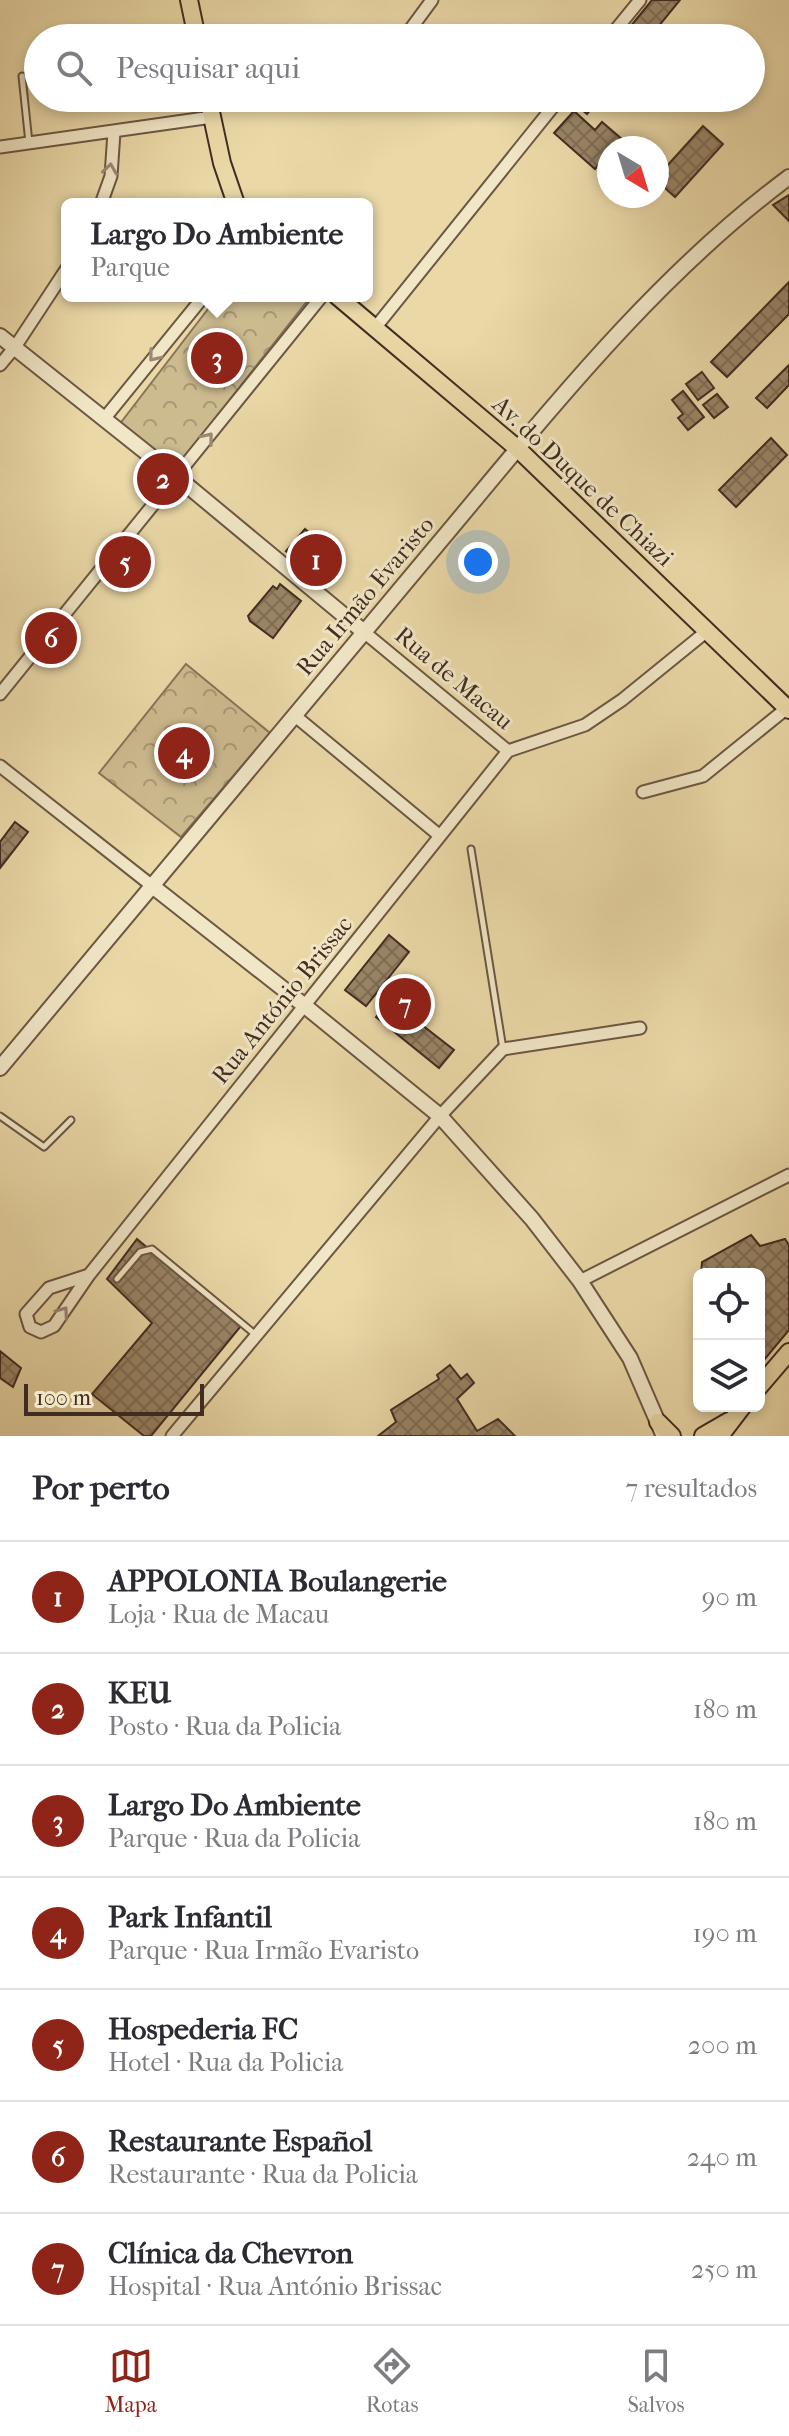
<!DOCTYPE html>
<html lang="pt">
<head>
<meta charset="utf-8">
<style>
  :root { --surface:#fff; --page:#f2f2f3; --text:#2b2b33; --muted:#7c7c81; --line:#e1e1e2; --accent:#8f2418 }
  body { margin:0; font-family:"IM FELL French Canon",serif; background:var(--page); color:var(--text) }
  .controls { position:absolute; right:24px; bottom:24px; display:grid; overflow:hidden; border-radius:12px; box-shadow:0 4px 12px #0003 }
  .controls button { width:72px; height:72px; display:grid; place-items:center; padding:0; border:0; border-bottom:2px solid var(--line); background:var(--surface); color:var(--text); font:40px sans-serif }
  .compass { position:absolute; left:597px; top:136px; width:72px; height:72px; border-radius:50%; background:var(--surface); box-shadow:0 4px 12px #0003; rotate:142deg }
  .scale { position:absolute; left:24px; bottom:20px; width:180px; box-sizing:border-box; padding-left:8px; border:4px solid #422c22; border-top:0; font-size:22px; line-height:28px; white-space:nowrap; color:#422c22; -webkit-text-stroke:6px #f1e6c6; paint-order:stroke }
  .you { position:absolute; left:478px; top:562px; width:28px; height:28px; margin:-20px; border:6px solid #fff; border-radius:50%; background:#1a73e8; box-shadow:0 0 0 12px #1a73e833 }
  .badge { display:grid; place-items:center; width:52px; height:52px; border-radius:50%; background:var(--accent); color:#fff; font-size:26px; font-weight:700 }
  .pin { position:absolute; translate:-50% -50%; border:4px solid #fff; box-shadow:0 2px 8px #0006 }
  .popup { position:absolute; left:61px; top:198px; width:312px; height:104px; box-sizing:border-box; display:grid; place-content:center; border-radius:12px; background:var(--surface); filter:drop-shadow(0 2px 6px #0005); font-size:26px; white-space:nowrap; color:var(--muted) }
  .popup b { font-size:30px; color:var(--text) }
  .popup::after { content:''; position:absolute; left:50%; top:100%; margin-left:-16px; border:16px solid transparent; border-top-color:var(--surface) }
  .list { margin:0; padding:0; list-style:none }
  h2 { display:flex; justify-content:space-between; align-items:center; height:104px; margin:0; padding:0 32px; font-size:34px }
  h2 small { font-size:26px; font-weight:400; color:var(--muted) }
  .list li { display:grid; grid-template-columns:52px 1fr auto; gap:24px; align-items:center; box-sizing:border-box; height:112px; padding:0 32px; border-top:2px solid var(--line) }
  .list b { display:block; font-size:30px; white-space:nowrap }
  .list p { margin:0; font-size:26px; white-space:nowrap; color:var(--muted) }
  .list em { font-size:26px; font-style:normal; color:var(--muted) }
  .icon { flex:none; width:44px; height:44px; fill:none; stroke:currentColor; stroke-width:2; stroke-linecap:round; stroke-linejoin:round }
  .map { position:relative; flex:none; width:789px; height:1436px; overflow:hidden }
  .search { position:absolute; background:var(--surface); box-shadow:0 4px 12px #0003; left:24px; right:24px; top:24px; height:88px; display:flex; align-items:center; gap:20px; box-sizing:border-box; padding:0 28px; border-radius:44px; color:var(--muted); font-size:30px }
  .sheet { height:888px; background:var(--surface) }
  nav { display:flex; justify-content:space-around; align-items:center; box-sizing:border-box; height:112px; border-top:2px solid var(--line); background:var(--surface); font-size:22px; color:var(--muted) }
  nav a { display:grid; justify-items:center; gap:4px }
  nav .on { color:var(--accent) }
  .map>svg:first-child { display:block }
  .forest { fill:url(#forest-crowns); stroke:#887459; stroke-width:2 }
  .building { fill:url(#building-cross-hatch); stroke:#422c22; stroke-width:2 }
  .lines { fill:none; stroke-linecap:round; stroke-linejoin:round }
  .service-casing { stroke:#6c5743; stroke-width:9 }
  .minor-casing { stroke:#6c5743; stroke-width:15 }
  .tertiary-casing { stroke:#6c5743; stroke-width:18 }
  .primary-casing { stroke:#422c22; stroke-width:20 }
  .service { stroke:#f1e6c6; stroke-width:5 }
  .minor { stroke:#f1e6c6; stroke-width:11 }
  .tertiary { stroke:#f1e6c6; stroke-width:14 }
  .primary { stroke:#ead8a7; stroke-width:16 }
  .oneway { stroke:#9a8974 }
  .labels { text-anchor:middle; stroke-width:6; stroke-linejoin:round; paint-order:stroke }
  .street-label { font-size:24px; fill:#422c22; stroke:#f1e6c6 }
</style>
</head>
<body>
<div class="map">
<svg width="789" height="1436" viewBox="0 0 789 1436">
  <defs>
    <pattern id="forest-crowns" width="20" height="18" patternUnits="userSpaceOnUse" patternTransform="scale(2)"><rect width="20" height="18" fill="#cdbb90"/><path d="M2 6a3 3 0 1 1 6 0M12 15a3 3 0 1 1 6 0" fill="none" stroke="#a89875"/></pattern>
    <pattern id="building-cross-hatch" width="8" height="8" patternUnits="userSpaceOnUse" patternTransform="scale(2)"><rect width="8" height="8" fill="#998567"/><path d="M0 0l8 8M0 8l8-8" fill="none" stroke="#7e6d54"/></pattern>
  </defs>
  <rect width="100%" height="100%" fill="#ead8a7"/>
  <filter id="stains"><feTurbulence type="fractalNoise" baseFrequency=".0025" numOctaves="4"/><feColorMatrix values="0 0 0 0 .2 0 0 0 0 .09 0 0 0 0 .02 0 0 0 .5 -.17"/></filter>
  <radialGradient id="worn" r=".72"><stop offset=".6" stop-color="#630" stop-opacity="0"/><stop offset="1" stop-color="#630" stop-opacity=".3"/></radialGradient>
  <!-- forest -->
  <path class="forest" d="M218,296H311L176,468L119,425Z
    M186,664L270,733L181,837L99,773Z"/>
  <!-- building -->
  <path class="building" d="M652,0H680L649,38H621Z
    M572,98H600L587,114L570,100Z
    M574,111L595,130L602,122L622,139L614,148H609V153L595,169L554,133Z
    M703,126L723,144L675,197L657,181V177Z
    M789,195V221L773,205Z
    M789,282V314L727,377L711,362Z
    M789,365V385L767,408L756,398Z
    M702,372L714,388L698,400L686,384Z
    M683,391L704,417L688,430L678,418L683,414L672,400Z
    M717,394L728,407L714,418L703,405Z
    M771,438L787,455L736,507L719,490Z
    M305,529L338,557L318,577L286,551Z
    M280,584L301,601L273,638L250,621L248,616L273,586L277,589Z
    M15,822L28,832L0,868V842Z
    M389,935L409,952L366,1006L345,990Z
    M390,1000L454,1050L439,1068L376,1017Z
    M751,1235L760,1246L785,1239L789,1245V1330L759,1366V1274H701L702,1262Z
    M137,1239L241,1326L151,1436H144L92,1394L152,1323L107,1279Z
    M0,1351L21,1368L13,1387L0,1378Z
    M450,1365L461,1379L467,1374L474,1383L457,1399L477,1431L498,1419L515,1436H378L396,1422L391,1410L439,1379L437,1375Z"/>
  <g class="lines">
    <!-- service casing -->
    <g class="service-casing">
      <path id="service" d="M22,76L29,143
        M471,849L503,1049
        M0,1116L44,1147L71,1120
        M117,1279L140,1252L152,1249L256,1335"/>
    </g>
    <!-- minor casing -->
    <g class="minor-casing">
      <path id="minor" d="M404,38L432,0
        M609,38L640,0
        M0,147L212,117
        M101,204L111,176L114,132
        M375,328L560,98
        M0,365L15,347L67,268
        M104,419L204,296
        M364,632L508,751
        M0,694L322,296
        M294,715L440,836
        M508,751L585,725L622,700L707,631
        M0,766L151,885
        M643,792L703,776L787,708
        M89,1275L49,1288L26,1314L30,1327L41,1332L54,1326L89,1275L508,751
        M580,1281L789,1175
        M172,1436L440,1116L503,1049L640,1028"/>
    </g>
    <!-- tertiary casing -->
    <g class="tertiary-casing">
      <path id="tertiary" d="M0,336L177,477L364,632
        M151,885L305,1006L440,1116L532,1219L580,1281L630,1358L662,1432
        M0,1068C141,897 284,727 427,557C540,423 647,283 789,177"/>
    </g>
    <!-- primary casing -->
    <g class="primary-casing">
      <path id="primary" d="M189,0L197,38
        M208,98L222,163L236,204
        M337,296L518,449L789,710
        M759,1387L789,1352
        M658,1422L672,1436
        M703,1436L729,1421
        M720,1436L743,1406"/>
    </g>
    <!-- service -->
    <use href="#service" class="service"/>
    <!-- minor -->
    <use href="#minor" class="minor"/>
    <!-- tertiary -->
    <use href="#tertiary" class="tertiary"/>
    <!-- primary -->
    <use href="#primary" class="primary"/>
  </g>
  <!-- one-way arrows -->
  <defs><path id="oneway-chevron" d="M-2-3.5L2.5 0L-2 3.5" fill="none" stroke-width="1.6" stroke-linecap="round" stroke-linejoin="round" transform="scale(2)"/></defs>
  <g class="oneway">
    <use href="#oneway-chevron" transform="translate(110 169) rotate(-82)"/>
    <use href="#oneway-chevron" transform="translate(154 356) rotate(129)"/>
    <use href="#oneway-chevron" transform="translate(208 438) rotate(-51)"/>
    <use href="#oneway-chevron" transform="translate(63 1312) rotate(-55)"/>
  </g>
  <g class="labels">
    <!-- street labels -->
    <g class="street-label">
      <text transform="translate(583 481) rotate(43)" y="8">Av. do Duque de Chiazi</text>
      <text transform="translate(365 596) rotate(-50)" y="8">Rua Irmão Evaristo</text>
      <text transform="translate(454 678) rotate(40)" y="8">Rua de Macau</text>
      <text transform="translate(282 1000) rotate(-51)" y="8">Rua António Brissac</text>
    </g>
  </g>
  <rect width="100%" height="100%" filter="url(#stains)"/>
  <rect width="100%" height="100%" fill="url(#worn)"/>
</svg>
<div class="controls">
<button><svg class="icon" aria-label="locate" viewBox="0 0 24 24"><circle cx="12" cy="12" r="6"/><path d="M12 2v4M12 18v4M2 12h4M18 12h4"/></svg></button>
<button><svg class="icon" aria-label="layers" viewBox="0 0 24 24"><path d="M12 4l9 5-9 5-9-5zM3 14l9 5 9-5"/></svg></button>
</div>
<svg class="compass" viewBox="-18 -18 36 36"><path d="M0-13l5 13h-10z" fill="#e53935"/><path d="M0 13l5-13h-10z" fill="#7c7c81"/></svg>
<div class="scale">100 m</div>
<div class="you"></div>
<div class="pin badge" style="left:316px;top:560px">1</div>
<div class="pin badge" style="left:163px;top:479px">2</div>
<div class="pin badge" style="left:217px;top:358px">3</div>
<div class="popup"><b>Largo Do Ambiente</b>Parque</div>
<div class="pin badge" style="left:184px;top:753px">4</div>
<div class="pin badge" style="left:125px;top:562px">5</div>
<div class="pin badge" style="left:51px;top:638px">6</div>
<div class="pin badge" style="left:405px;top:1004px">7</div>
<div class="search"><svg class="icon" aria-label="search" viewBox="0 0 24 24"><circle cx="10" cy="10" r="6"/><path d="M15 15l6 6"/></svg>Pesquisar aqui</div>
</div>
<section class="sheet">
<h2>Por perto<small>7 resultados</small></h2>
<ul class="list">
<li><span class="badge">1</span><div><b>APPOLONIA Boulangerie</b><p>Loja · Rua de Macau</p></div><em>90 m</em></li>
<li><span class="badge">2</span><div><b>KEU</b><p>Posto · Rua da Policia</p></div><em>180 m</em></li>
<li><span class="badge">3</span><div><b>Largo Do Ambiente</b><p>Parque · Rua da Policia</p></div><em>180 m</em></li>
<li><span class="badge">4</span><div><b>Park Infantil</b><p>Parque · Rua Irmão Evaristo</p></div><em>190 m</em></li>
<li><span class="badge">5</span><div><b>Hospederia FC</b><p>Hotel · Rua da Policia</p></div><em>200 m</em></li>
<li><span class="badge">6</span><div><b>Restaurante Español</b><p>Restaurante · Rua da Policia</p></div><em>240 m</em></li>
<li><span class="badge">7</span><div><b>Clínica da Chevron</b><p>Hospital · Rua António Brissac</p></div><em>250 m</em></li>
</ul>
</section>
<nav>
<a class="on"><svg class="icon" aria-label="map" viewBox="0 0 24 24"><path d="M3 6l6-2 6 2 6-2v14l-6 2-6-2-6 2zM9 4v14M15 6v14"/></svg>Mapa</a>
<a><svg class="icon" aria-label="directions" viewBox="0 0 24 24"><path d="M12 3l9 9-9 9-9-9zM9 14v-3h6M13 9l2 2-2 2"/></svg>Rotas</a>
<a><svg class="icon" aria-label="saved" viewBox="0 0 24 24"><path d="M7 4h10v16l-5-4-5 4z"/></svg>Salvos</a>
</nav>
</body>
</html>
